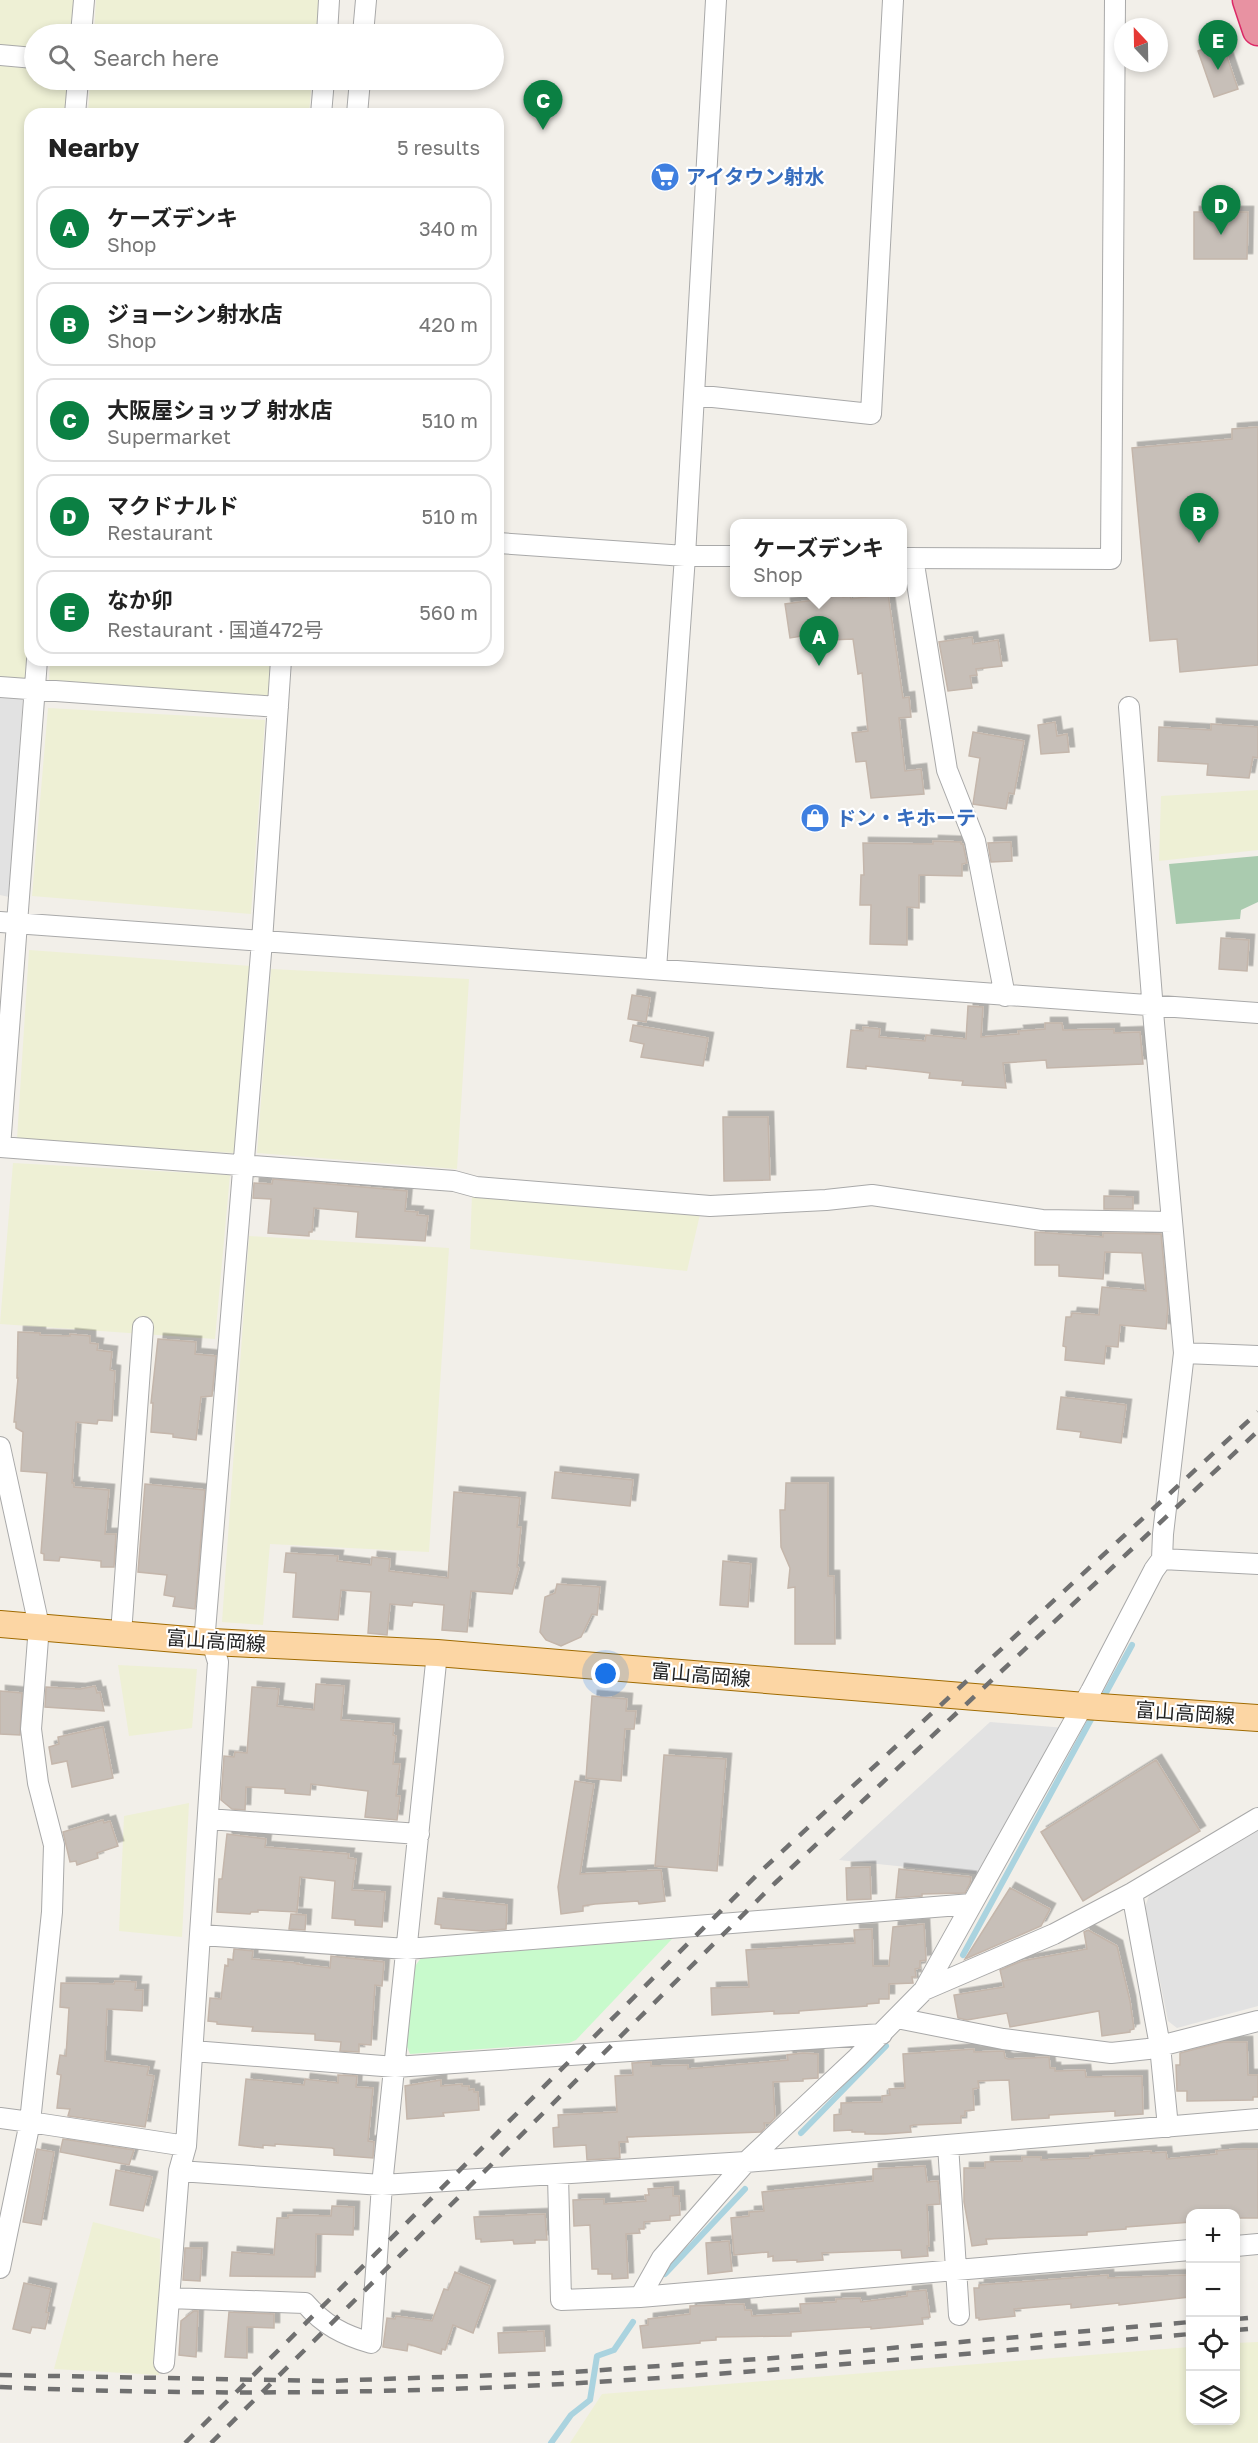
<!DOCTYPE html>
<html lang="en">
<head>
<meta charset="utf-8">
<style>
  :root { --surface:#fff; --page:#f6f6f6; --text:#222; --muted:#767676; --line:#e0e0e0; --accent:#0b8043 }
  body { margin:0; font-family:"Golos Text","Noto Sans JP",sans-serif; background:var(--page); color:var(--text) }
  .controls { position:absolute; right:18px; bottom:18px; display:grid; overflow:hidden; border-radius:12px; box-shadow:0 3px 9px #0003 }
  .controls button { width:54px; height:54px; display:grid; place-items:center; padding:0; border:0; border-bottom:2px solid var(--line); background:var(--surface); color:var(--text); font:30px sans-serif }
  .compass { position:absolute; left:1114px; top:18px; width:54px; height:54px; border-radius:50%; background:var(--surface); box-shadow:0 3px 9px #0003; rotate:338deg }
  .you { position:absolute; left:606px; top:1674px; width:21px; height:21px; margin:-15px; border:4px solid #fff; border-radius:50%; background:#1a73e8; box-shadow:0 0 0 9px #1a73e833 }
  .badge { display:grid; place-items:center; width:39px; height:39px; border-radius:50%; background:var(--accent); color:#fff; font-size:20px; font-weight:700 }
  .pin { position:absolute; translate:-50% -50px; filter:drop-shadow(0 2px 3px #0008) }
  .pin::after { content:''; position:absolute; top:32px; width:21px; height:18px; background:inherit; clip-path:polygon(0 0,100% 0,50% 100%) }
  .popup { position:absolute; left:730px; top:519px; width:177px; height:78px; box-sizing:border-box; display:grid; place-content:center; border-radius:12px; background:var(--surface); filter:drop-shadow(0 2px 4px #0005); font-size:20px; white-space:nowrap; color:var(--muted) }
  .popup b { font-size:22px; color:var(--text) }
  .popup::after { content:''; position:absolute; left:50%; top:100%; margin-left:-12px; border:12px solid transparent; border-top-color:var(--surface) }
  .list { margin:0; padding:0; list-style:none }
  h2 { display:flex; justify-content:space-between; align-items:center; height:78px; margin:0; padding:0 24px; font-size:26px }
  h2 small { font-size:20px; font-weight:400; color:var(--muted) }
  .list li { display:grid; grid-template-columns:39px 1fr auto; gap:18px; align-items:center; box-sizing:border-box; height:84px; margin:0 12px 12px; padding:0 12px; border:2px solid var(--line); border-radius:18px }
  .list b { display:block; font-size:22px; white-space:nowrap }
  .list p { margin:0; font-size:20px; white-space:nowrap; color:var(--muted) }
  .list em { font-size:20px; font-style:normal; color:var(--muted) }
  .icon { flex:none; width:33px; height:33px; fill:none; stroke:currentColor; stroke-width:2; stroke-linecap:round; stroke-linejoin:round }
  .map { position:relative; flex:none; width:1258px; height:2443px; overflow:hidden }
  .search { position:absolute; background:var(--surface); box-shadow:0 3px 9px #0003; left:24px; top:24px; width:480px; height:66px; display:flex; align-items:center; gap:15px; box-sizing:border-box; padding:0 21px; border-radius:33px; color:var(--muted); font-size:22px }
  .panel { position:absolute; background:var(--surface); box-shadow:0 3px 9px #0003; left:24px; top:108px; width:480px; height:558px; border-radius:18px }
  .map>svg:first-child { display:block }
  .farmland { fill:#eef0d5 }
  .cemetery { fill:#aacbaf }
  .park { fill:#c8facc }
  .parking { fill:#e2e2e2 }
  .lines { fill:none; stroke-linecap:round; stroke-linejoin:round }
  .stream { stroke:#aad3df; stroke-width:6 }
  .building { fill:#c7bfb8; stroke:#c4b6ab; stroke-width:1.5; filter:url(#shadow) }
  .minor-casing { stroke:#a9a9a9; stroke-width:22 }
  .major-casing { stroke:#a06b00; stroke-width:28 }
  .highway-casing { stroke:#dc2a67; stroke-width:33 }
  .minor { stroke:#fff; stroke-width:20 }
  .major { stroke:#fcd6a4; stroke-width:26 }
  .highway { stroke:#e892a2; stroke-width:30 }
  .rail { stroke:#707070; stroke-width:4.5; stroke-dasharray:12 12; stroke-linecap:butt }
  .labels { text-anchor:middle; stroke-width:4.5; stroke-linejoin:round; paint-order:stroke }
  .shop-label { font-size:20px; font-weight:bold; fill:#366cbe; stroke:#fff; text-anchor:start }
  .street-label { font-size:20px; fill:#222; stroke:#fff }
</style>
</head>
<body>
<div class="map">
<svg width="1258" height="2443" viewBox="0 0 1258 2443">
  <defs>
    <filter id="shadow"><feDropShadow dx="5.5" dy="-5.5" stdDeviation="0" flood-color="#0004"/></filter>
  </defs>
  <rect width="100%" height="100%" fill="#f2efe9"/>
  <!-- farmland -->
  <path class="farmland" d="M0,0H75L72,34H34V50L0,47Z
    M96,0H322L320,34H94Z
    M0,65L34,67V80H68L66,114H30V622L26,680L0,678Z
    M90,80H163L311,90L309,114H88Z
    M50,660H271L268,699L49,681Z
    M48,708L265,720L251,914L32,896Z
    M1258,790V850L1159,861L1161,796Z
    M29,950L251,966L234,1153L17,1139Z
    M271,969L469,979L457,1169L257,1153Z
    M13,1163L230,1175L215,1339L0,1324Z
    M472,1194L701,1210L687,1271L470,1249Z
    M249,1236L449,1248L429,1552L270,1544L263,1625L222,1622Z
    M118,1665L197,1669L192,1728L129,1736Z
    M189,1803L182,1937L119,1931L124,1816Z
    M93,2222L160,2239L159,2375L54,2369Z
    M1258,2342V2443H570L602,2394L1190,2347V2420H1236V2343Z"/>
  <!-- cemetery -->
  <path class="cemetery" d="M1258,856V902L1241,910L1240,919L1176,924L1169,864Z"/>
  <!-- park -->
  <path class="park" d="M672,1939L576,2040L569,2043L410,2054L406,2044L412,1970L421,1958Z"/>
  <!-- parking -->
  <path class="parking" d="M0,697L23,698L9,897L0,895Z
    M990,1722L1066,1728L984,1875L839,1860Z
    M1258,1827V2006L1177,2028L1168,2021L1145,1907L1152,1887Z"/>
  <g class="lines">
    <!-- stream -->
    <path class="stream" d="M1102,1700L1132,1645
      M963,1955L1094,1714
      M801,2133L886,2046
      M665,2274L745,2189
      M551,2443L571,2415L590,2400L597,2356L614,2350L633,2322"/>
  </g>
  <!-- building -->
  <path class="building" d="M1222,42L1238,89L1214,97L1198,51Z
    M1194,212H1248L1247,259H1194Z
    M1258,427V665L1180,672L1177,639L1150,641L1132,448L1232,439V429Z
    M821,592H843V597L850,596L851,599L888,594L903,698L909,697L911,717L899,718L905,771L921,769L924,794L871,798L866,761L856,762L852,733L868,731L862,673L858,674L853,639L831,640L829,633L827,632L790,638L785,604L822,599Z
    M972,637L973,644L998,640L1002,666L976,669L977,675L970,676L972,688L948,691L939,642Z
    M1055,722L1057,736L1067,734L1069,752L1041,754L1038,725Z
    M1211,724L1258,727V758L1253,757L1249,778L1207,775L1208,764L1158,761L1159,727L1211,730Z
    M973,732L1024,741L1014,794L1009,793L1006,809L973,804L980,758L969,756Z
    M933,841L961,842V844H963L967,863L962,864V876L919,875V908L907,907V945L870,944L871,905H860L861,875H864L863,843L933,844Z
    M1011,842L1012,861L991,862L988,843Z
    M1221,938L1249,940L1247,971L1219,969Z
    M632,995L650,998L646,1022L628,1019Z
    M968,1006L983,1007L981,1037L1019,1034L1018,1031L1045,1029V1023H1062L1063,1030L1114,1029V1033L1140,1032L1143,1064L1047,1068L1046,1060L1003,1063L1006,1088L962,1085L963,1081L929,1078L930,1073L922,1072L866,1066V1069L847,1067L851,1030L863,1031V1027L880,1029L879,1037L925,1041L926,1035L966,1039Z
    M633,1025L708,1038L703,1066L641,1057L644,1044L630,1041Z
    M723,1117H768L770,1180L724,1181Z
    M273,1179L407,1191L405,1211L418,1212L417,1215L428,1216L425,1241L356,1237L358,1212L314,1208L312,1232H309V1236L268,1233L271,1199L253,1198L254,1183L272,1184Z
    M1104,1196L1133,1197V1209H1104Z
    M1035,1232L1103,1237V1233L1161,1234L1168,1307L1166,1329L1120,1325L1118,1347L1106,1346L1104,1364L1065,1360L1066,1347L1063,1346L1066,1317H1071L1072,1313L1099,1315L1102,1287L1146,1291L1142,1253L1105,1252L1103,1279L1059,1276V1265H1035Z
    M18,1332L40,1333V1335L70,1336V1334L90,1336V1343L98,1344L97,1350L112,1352L110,1370L115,1371L112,1421L98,1420L97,1424L76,1422L72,1483H74V1487L109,1490L105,1534H116L114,1567H101V1561L60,1557L59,1561L44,1560V1554L41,1553L47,1473L21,1471L23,1432L16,1428V1422H14L18,1378H17Z
    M158,1339L196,1342L195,1354L216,1356L212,1396L201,1397L196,1440L173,1437V1434L151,1432L153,1403H151Z
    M1061,1397L1126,1405L1121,1443L1080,1437L1081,1432L1057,1429Z
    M555,1472L633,1480L630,1506L552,1498Z
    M786,1483H828V1576H834L835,1644H795V1587L788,1588L790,1568L781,1547L780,1510H785Z
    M145,1484L205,1490L195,1609L173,1606L175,1597L164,1595L167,1575L138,1572Z
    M454,1492L520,1498L517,1527H521L517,1567L519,1568L512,1594L471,1591L467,1632L442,1630L444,1605L413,1602L412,1606L390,1604L387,1635L368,1633L371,1592L341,1590L338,1620L293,1617L296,1573L284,1572L286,1553L338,1556L337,1561L371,1565L372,1557L390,1559L389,1571L448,1578Z
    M723,1561L751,1564L748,1607L720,1605Z
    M557,1584L600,1587L597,1615L592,1614L581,1637L561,1646L546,1640L540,1632L545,1597L555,1593Z
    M316,1684L344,1686L341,1720L394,1724L393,1735L396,1736L393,1764H400L396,1796H400L397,1820L365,1817L368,1791L311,1784L310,1795L285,1793V1789L246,1787L245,1810L232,1809L221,1800L224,1756L234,1757L235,1752L247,1753L252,1687L279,1689L277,1706L314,1710Z
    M95,1686L97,1693L100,1692L104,1711L45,1707L46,1687L80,1689Z
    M0,1691L22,1693L20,1735L0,1734Z
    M592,1696L627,1699L626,1711H636L634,1729H625L621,1781L586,1778Z
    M103,1727L113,1778L72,1787L67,1761L52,1764L49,1747L59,1744L58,1737Z
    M664,1755L726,1759L717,1871L655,1866Z
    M1156,1760L1200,1831L1083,1901L1041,1832Z
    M575,1781L594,1784L580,1874L661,1870L665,1901L639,1904L638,1901L595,1904L583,1906V1911L561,1914L558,1887Z
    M103,1820L104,1823L110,1821L118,1846L97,1853L98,1858L77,1865L76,1861L70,1862L63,1832Z
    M227,1834L266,1839L265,1847L349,1854L348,1858L356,1859L352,1890L385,1892L382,1927L355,1925V1920L332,1918L335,1881L300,1877L297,1912L258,1910V1912H251L250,1914L217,1912L219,1879H222Z
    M870,1867L871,1899L847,1900L846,1868Z
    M899,1869L971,1877L970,1883L965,1893L922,1894V1896L896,1898Z
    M1010,1888L1050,1909L1041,1926L965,1959Z
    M438,1898L507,1905L506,1929L483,1931L441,1928V1925L435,1924Z
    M291,1914L306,1915L305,1930L289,1929Z
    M924,1924L926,1960L920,1961V1968L915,1969L916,1977H912L913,1983L889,1984V1999H879V2003L867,2004V2006L799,2011V2013L774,2014V2011L712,2015L711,1988L749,1987L746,1950L855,1943L854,1930L872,1929L873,1966H889L893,1927Z
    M1088,1930L1117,1946L1130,2001L1134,2029L1130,2030V2032L1102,2036L1099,2011L1010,2027L1007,2013L967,2020L958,2018L954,1995L1004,1987L1000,1970L1022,1961L1087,1949L1084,1932Z
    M234,1949L253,1951L252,1959L298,1963L297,1964L330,1968L331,1956L384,1962L382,1986L375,1985L371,2045L359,2044V2052L340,2051L341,2042L315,2040V2034L252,2031L253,2027L217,2024V2022L208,2021L210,1998L221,1999L225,1965L228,1966V1959L233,1960Z
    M115,1981L136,1982L135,1990H143L142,2011L107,2009L105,2057V2061L149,2067L147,2075L154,2076L145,2127L68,2116L70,2109L57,2108L61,2075L57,2074L60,2055L66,2056L69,2008L60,2007L61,1983L114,1984Z
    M1223,2042H1247L1248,2075H1258V2097H1253V2100L1187,2101V2091H1177L1176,2065H1180V2053Z
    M974,2049V2052L1004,2051L1005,2058L1008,2059L1049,2057L1050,2068H1055V2071L1085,2070L1086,2077L1142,2076L1143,2114L1115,2116V2111L1049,2115V2118L1012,2120L1009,2080L978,2081L979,2088L973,2089L974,2110L965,2111V2116H961V2123L914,2125L910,2126L911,2132L885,2134H865V2132H852V2130L834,2131V2115L841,2114V2103L882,2102V2096L890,2095L889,2089L905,2088L903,2054Z
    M803,2053L818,2054V2078L803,2079V2081L773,2082L775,2118L770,2123H764L765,2128L761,2132L627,2137L628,2142H619L620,2158L587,2160L586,2145L554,2147L553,2128L559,2127L558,2115L617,2112L615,2076L633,2075L632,2063L651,2062V2066L688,2065V2069L788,2060L787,2055Z
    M338,2075L357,2076L356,2087L373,2088L368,2141L374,2142L373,2158L334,2155V2149L332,2148L275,2144V2146L263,2145V2148L239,2145L246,2079L304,2085L305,2079L338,2083Z
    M441,2080V2086L462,2084V2086H469V2090L474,2089V2092H478L479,2110L443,2113L444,2116L407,2119L405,2086Z
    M63,2139L134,2150L129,2165L60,2152Z
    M37,2149L54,2152L41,2225L23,2222Z
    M1237,2149H1258V2218H1236V2214H1191V2222L1126,2227V2229L1087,2232V2235L986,2239L987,2244L972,2246L964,2202V2168H985V2162L1022,2161V2157H1041V2160L1090,2158V2156L1151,2151V2153L1166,2152L1167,2159L1217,2154L1216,2151Z
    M925,2166L927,2182L938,2181L940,2204L927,2205L929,2246H927L928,2256L902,2258L901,2250L822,2253L823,2260L797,2262V2260L773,2261V2256L768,2257V2252L734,2255L731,2218L749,2216V2212L764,2211L762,2192L873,2181V2169Z
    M116,2170L152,2177L143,2211L110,2205Z
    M673,2187V2196H679L680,2215L670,2216V2220L644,2222V2229H639L640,2233L626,2234L628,2278L612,2279V2274H598V2269H592L590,2225L574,2226L573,2200L604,2199V2204L646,2201L645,2195H649L648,2189Z
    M332,2206L354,2207L353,2235L316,2234L315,2277L230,2276L232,2252L274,2255L277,2218H288V2215L331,2216Z
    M545,2214L547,2240H535V2243L514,2244L513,2240L481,2242V2239H476L474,2217Z
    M729,2241L732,2271L708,2274L706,2243Z
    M185,2248H202L200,2281L183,2280Z
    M455,2272L490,2286L473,2333L453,2325L445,2350L442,2349L441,2354L408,2344L407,2351L383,2347L387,2318L395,2319L396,2316L432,2321L444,2289L448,2290Z
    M1108,2275V2278L1187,2275L1189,2297L1119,2305V2303L1071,2308V2304L1014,2309L1015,2316L979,2320V2318H976L974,2288H979V2285Z
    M24,2283L51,2289L46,2312L49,2313L45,2329L32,2327L30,2333L13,2329Z
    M926,2290L930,2317L922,2318L923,2324L871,2329V2327L791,2332V2336L716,2337V2340L700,2341V2343L643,2348L640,2326L648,2325V2319L690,2314V2306L744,2304L745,2310H751L752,2316L801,2313L800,2304L836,2302V2299L860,2298L861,2302L907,2296V2292Z
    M194,2311H198L196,2357L179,2355L181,2321Z
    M229,2312L274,2314V2328L247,2327V2358L225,2357Z
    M544,2331L545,2351L499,2353L498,2333Z"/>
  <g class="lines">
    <!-- minor casing -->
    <g class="minor-casing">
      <path id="minor" d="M81,34L84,0
        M327,34L329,0
        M363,34L366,0
        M0,55L34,58
        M75,114L78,80
        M321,114L324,80
        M357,114L360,80
        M694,395L871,414L893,0
        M498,543L685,556H735
        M903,558L1111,559L1115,0
        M913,558L947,770L975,841L1005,996
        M0,687L278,707
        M0,922L1258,1013
        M656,969L685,556L716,0
        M0,1147L454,1181L476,1187L710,1206L826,1200L872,1195L1042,1220L1172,1222
        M0,1147L37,660
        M1184,1353L1258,1356
        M0,1447L39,1626L31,1729L38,1783L54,1845L52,1912L30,2122L0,2118
        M1162,1559L1258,1564
        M121,1634L143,1327
        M208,1819L419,1834
        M1132,1893L1160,2046L1168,2127
        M201,1935L407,1949L972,1904
        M924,1990L1054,1934L1132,1893L1258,1818
        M897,2018L1003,2039L1111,2053L1148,2049L1258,2021
        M193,2051L395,2067L882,2034
        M948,2145L959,2315
        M186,2146L218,1662L212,1642L205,1631L262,941L281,660
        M179,2171L382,2185L746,2162L1258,2119
        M558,2175L561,2300L640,2297L662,2258L746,2162L857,2058L924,1990L1091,1691L1154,1570L1162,1559L1163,1534L1184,1353L1154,1023L1129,707
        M1236,2246L1258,2244
        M0,2268L30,2122L186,2146L179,2171L164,2363
        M640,2297L1190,2250
        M169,2298L305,2303C324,2325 343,2335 371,2343L382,2185L437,1653"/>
    </g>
    <!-- major casing -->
    <g class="major-casing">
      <path id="major" d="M0,1624L212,1642L437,1653L1085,1706L1258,1718"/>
    </g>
    <!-- highway casing -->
    <g class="highway-casing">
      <path id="highway" d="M1248,0L1258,30"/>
    </g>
    <!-- minor -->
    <use href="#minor" class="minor"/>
    <!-- major -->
    <use href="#major" class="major"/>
    <!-- highway -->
    <use href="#highway" class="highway"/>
    <!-- rail -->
    <path class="rail" d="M1236,2319L1258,2317
      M1236,2330L1258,2328
      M0,2375L326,2381L559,2373L788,2357L1190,2322
      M0,2387C181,2395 364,2394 545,2385C761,2373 976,2353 1190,2334
      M185,2443L761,1871L1258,1412
      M211,2443L774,1884L1258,1431"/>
  </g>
  <!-- icons -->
  <defs>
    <g id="supermarket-disc" transform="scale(1.5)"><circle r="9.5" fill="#3f7fe0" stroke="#fff"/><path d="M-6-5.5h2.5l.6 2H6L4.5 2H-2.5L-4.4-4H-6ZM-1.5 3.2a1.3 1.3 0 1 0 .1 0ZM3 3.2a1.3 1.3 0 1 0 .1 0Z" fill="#fff"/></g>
    <g id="shop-disc" transform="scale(1.5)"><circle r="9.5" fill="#3f7fe0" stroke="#fff"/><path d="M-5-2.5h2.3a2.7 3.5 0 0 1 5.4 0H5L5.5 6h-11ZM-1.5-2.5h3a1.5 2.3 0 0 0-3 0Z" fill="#fff"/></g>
  </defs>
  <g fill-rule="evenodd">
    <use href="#supermarket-disc" x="665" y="177"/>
    <use href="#shop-disc" x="815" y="818"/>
  </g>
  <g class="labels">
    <!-- shop labels -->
    <g class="shop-label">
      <text x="686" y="184">アイタウン射水</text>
      <text x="836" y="825">ドン・キホーテ</text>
    </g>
    <!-- street labels -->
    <g class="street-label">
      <text transform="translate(216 1641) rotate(4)" y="7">富山高岡線</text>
      <text transform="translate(701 1675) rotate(5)" y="7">富山高岡線</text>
      <text transform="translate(1185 1713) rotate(4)" y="7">富山高岡線</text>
    </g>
  </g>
</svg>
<div class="controls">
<button>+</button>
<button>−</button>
<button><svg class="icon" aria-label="locate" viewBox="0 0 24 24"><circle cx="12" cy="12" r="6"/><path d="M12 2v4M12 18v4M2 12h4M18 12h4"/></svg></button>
<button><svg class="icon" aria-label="layers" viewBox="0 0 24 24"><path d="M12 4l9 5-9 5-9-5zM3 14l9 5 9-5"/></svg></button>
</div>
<svg class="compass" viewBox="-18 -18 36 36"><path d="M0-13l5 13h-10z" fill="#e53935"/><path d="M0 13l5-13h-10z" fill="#767676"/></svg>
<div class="you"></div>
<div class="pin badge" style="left:819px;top:666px">A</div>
<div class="popup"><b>ケーズデンキ</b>Shop</div>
<div class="pin badge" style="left:1199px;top:543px">B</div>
<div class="pin badge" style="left:543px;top:130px">C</div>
<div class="pin badge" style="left:1221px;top:235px">D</div>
<div class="pin badge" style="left:1218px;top:70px">E</div>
<div class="search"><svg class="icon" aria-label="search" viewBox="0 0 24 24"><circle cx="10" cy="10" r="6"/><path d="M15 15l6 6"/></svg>Search here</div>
<section class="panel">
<h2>Nearby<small>5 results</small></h2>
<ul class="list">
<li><span class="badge">A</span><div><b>ケーズデンキ</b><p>Shop</p></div><em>340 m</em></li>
<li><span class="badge">B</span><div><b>ジョーシン射水店</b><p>Shop</p></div><em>420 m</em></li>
<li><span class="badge">C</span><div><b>大阪屋ショップ 射水店</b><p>Supermarket</p></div><em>510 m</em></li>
<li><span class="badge">D</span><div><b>マクドナルド</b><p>Restaurant</p></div><em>510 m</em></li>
<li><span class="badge">E</span><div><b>なか卯</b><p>Restaurant · 国道472号</p></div><em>560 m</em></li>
</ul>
</section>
</div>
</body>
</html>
